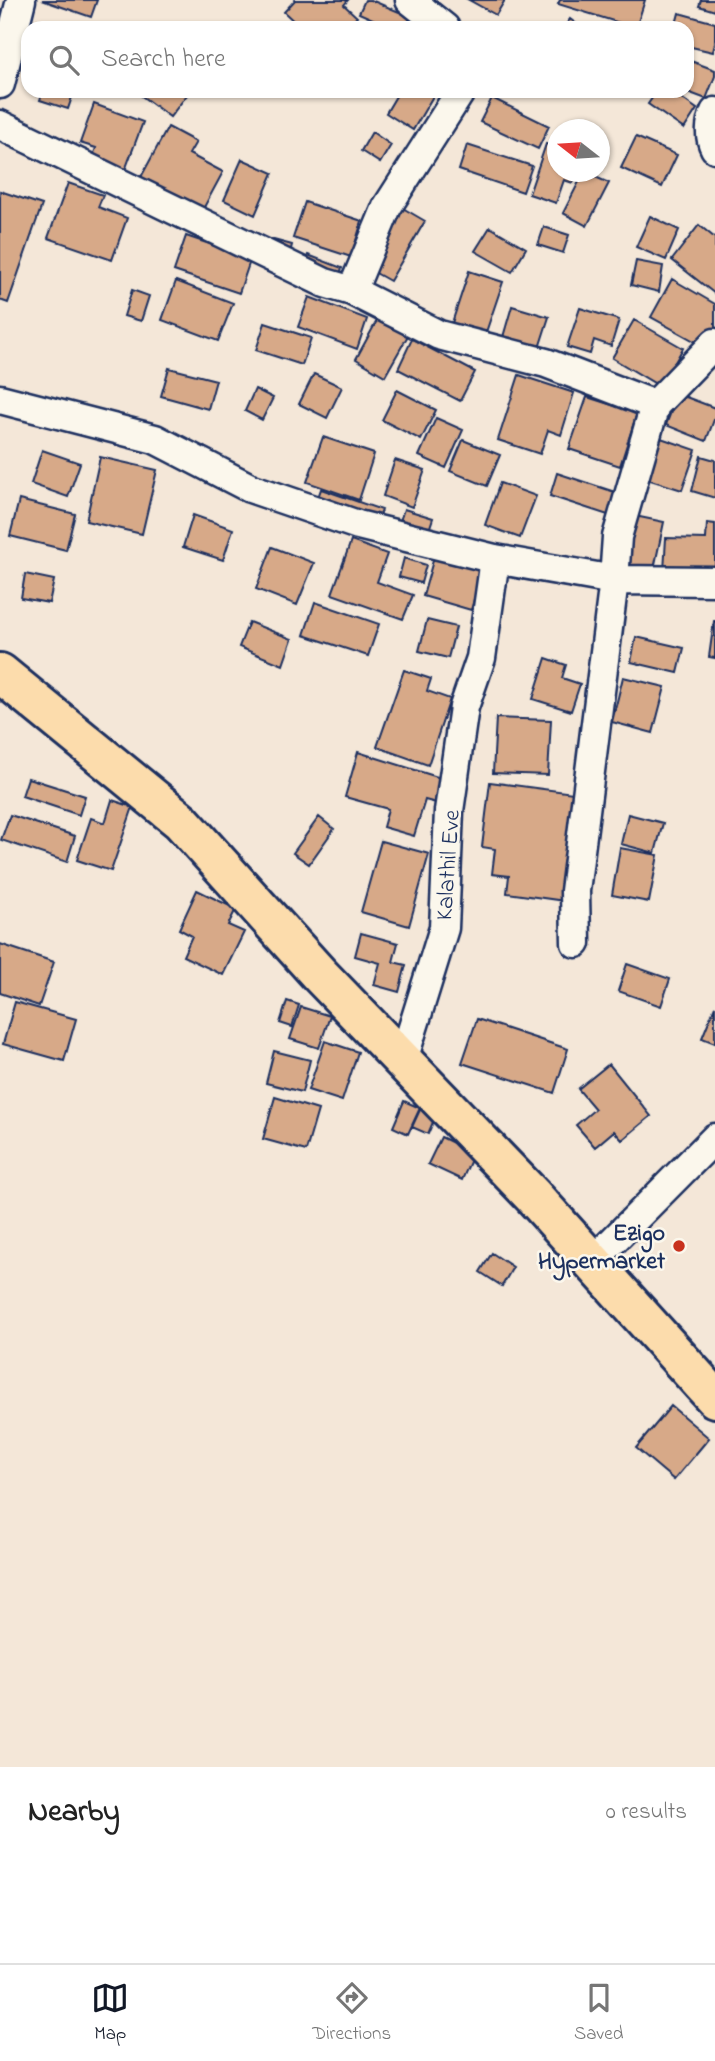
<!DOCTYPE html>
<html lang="en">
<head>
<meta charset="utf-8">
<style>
  :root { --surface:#fff; --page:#f2f2f2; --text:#222; --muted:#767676; --line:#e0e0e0; --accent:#111827 }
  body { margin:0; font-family:"Indie Flower",sans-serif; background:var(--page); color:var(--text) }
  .compass { position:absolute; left:547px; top:119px; width:63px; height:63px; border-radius:50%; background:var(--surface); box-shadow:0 2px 5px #0004; rotate:287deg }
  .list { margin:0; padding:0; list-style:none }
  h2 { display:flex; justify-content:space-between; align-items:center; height:91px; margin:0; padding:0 28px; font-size:30px }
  h2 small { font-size:23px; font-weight:400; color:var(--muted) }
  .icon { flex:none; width:38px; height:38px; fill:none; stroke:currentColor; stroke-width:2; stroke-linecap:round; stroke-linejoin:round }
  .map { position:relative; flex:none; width:715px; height:1767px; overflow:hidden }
  .search { position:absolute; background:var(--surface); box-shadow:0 2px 5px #0004; left:21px; right:21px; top:21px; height:77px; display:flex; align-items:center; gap:18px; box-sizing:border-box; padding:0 24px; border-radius:21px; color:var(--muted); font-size:26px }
  .sheet { height:196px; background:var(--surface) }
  nav { display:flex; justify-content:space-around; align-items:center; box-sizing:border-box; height:98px; border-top:2px solid var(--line); background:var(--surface); font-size:19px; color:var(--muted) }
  nav a { display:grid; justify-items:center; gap:4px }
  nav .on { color:var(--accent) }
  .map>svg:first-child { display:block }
  .building { fill:#d7a988; stroke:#1b2f5e; stroke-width:2 }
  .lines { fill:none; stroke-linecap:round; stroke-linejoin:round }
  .minor-casing { stroke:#1b2f5e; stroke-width:33 }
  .primary-casing { stroke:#1b2f5e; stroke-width:44 }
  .minor { stroke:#fbf7ec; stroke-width:28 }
  .primary { stroke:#fcdcac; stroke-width:38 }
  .poi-dot { fill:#c8321e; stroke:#fbf7ec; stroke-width:2.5 }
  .labels { text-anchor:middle; stroke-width:5; stroke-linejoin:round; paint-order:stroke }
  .street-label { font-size:24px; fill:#1b2f5e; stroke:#fbf7ec }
  .poi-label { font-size:24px; font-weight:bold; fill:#1b2f5e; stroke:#fbf7ec; text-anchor:end }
</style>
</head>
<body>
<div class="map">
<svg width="715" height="1767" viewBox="0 0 715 1767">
  <rect width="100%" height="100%" fill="#f4e7d8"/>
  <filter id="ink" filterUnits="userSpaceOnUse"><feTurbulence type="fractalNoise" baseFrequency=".0143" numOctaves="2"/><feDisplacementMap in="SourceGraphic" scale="14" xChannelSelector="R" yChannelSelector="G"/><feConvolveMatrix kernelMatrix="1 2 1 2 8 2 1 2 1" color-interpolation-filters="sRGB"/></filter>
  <g filter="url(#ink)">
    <!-- building -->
    <path class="building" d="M42,0H97L91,17Z
      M295,0H348L344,5L357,17L346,28H301L284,12Z
      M365,0H371L411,17L406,28H393L359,13Z
      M469,0H505L496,15Z
      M560,0H645L636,28L558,4Z
      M701,0H715V11L699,6Z
      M679,13L715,23V43L713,52L687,46V28H675Z
      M570,19L582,28H564Z
      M688,60L715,70V76L706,99L685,91H687Z
      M43,91H74L68,109L40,100Z
      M135,91H190L170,117Z
      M399,91H436L413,130L386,113Z
      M657,91H671L697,109L684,129L648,104Z
      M492,98L549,126L538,149L480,122Z
      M94,104L143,122L124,173L91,161L96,148L80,143Z
      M168,127L196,142L189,154L223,172L202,211L141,177Z
      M372,132L391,145L380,163L361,151Z
      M636,137L677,155L662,187L621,168Z
      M546,144L558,148V172H577L573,183L564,180L556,203L529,194Z
      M467,145L532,166L523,192L459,170Z
      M242,159L273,173L255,215L224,200Z
      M584,172L609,183L587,226L563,213Z
      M68,183L103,195L98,207L127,218L112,260L48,238Z
      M0,191L42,205L8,303L0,300Z
      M305,202L362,221L351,257L293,238Z
      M401,207L425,221L390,281L365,267Z
      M650,216L679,230L666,260L636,247Z
      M699,225L715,238V294L672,260Z
      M490,227L526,248L512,272L475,251Z
      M544,227L569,235L563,253L538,245Z
      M186,236L251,258L239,293L174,271Z
      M270,239L292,245L289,257L267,251Z
      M308,255L342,268L338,279L304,267Z
      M636,261L663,266L659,292L631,285Z
      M469,271L503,282L483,341L450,329Z
      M672,279L715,304V330L705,347L651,317Z
      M176,281L233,303L218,341L162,320Z
      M132,290L149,296L141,321L124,316Z
      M309,297L367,319L357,349L298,327Z
      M512,306L549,317L539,348L503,337Z
      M580,308L619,320L611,346L594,340L590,354L567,347Z
      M380,315L410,332L385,376L356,359Z
      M634,320L683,348L661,387L612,358Z
      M265,323L311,338L302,365L256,350Z
      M412,339L475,372L460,401L398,369Z
      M169,368L216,380L208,409L161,396Z
      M314,374L342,387L327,418L299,404Z
      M519,375L574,393L561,435L548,430L540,454L498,440Z
      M255,389L273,398L262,420L245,411Z
      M397,390L436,410L421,440L382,420Z
      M678,394L715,408V417L706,441L666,425Z
      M587,397L637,413L620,466L569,449Z
      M436,418L463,430L446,468L419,456Z
      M655,436L696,450L682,490L641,477Z
      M323,437L374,454L359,500L307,482Z
      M463,440L500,455L487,486L450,471Z
      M42,450L80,463L68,497L31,484Z
      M701,456L715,460V498L692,491Z
      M100,457L157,470L142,534L86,521Z
      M395,460L425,470L412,507L383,496Z
      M557,473L624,495L617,518L550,496Z
      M500,483L536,496L520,538L485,525Z
      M321,489L382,510L376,527L315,506Z
      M19,500L75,514L66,550L10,536Z
      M404,509L433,518L427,536L398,527Z
      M193,515L233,529L223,560L183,547Z
      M630,515L664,522L654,569L621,563Z
      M707,523L715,524V573L664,571L666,538L706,539Z
      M351,541L387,554L377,582L413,595L403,619L332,594Z
      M272,547L314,563L297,605L256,589Z
      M434,557L482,570L471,610L423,596Z
      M404,558L426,565L421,583L399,577Z
      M25,574L54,580L49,603L21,598Z
      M315,602L379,624L368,656L304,635Z
      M427,620L456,627L448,658L419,651Z
      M714,621H715V658L709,657Z
      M249,622L292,639L283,665L239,647Z
      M636,637L684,648L678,673L631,662Z
      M546,658L566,665L562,678L580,684L571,711L533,699Z
      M404,670L431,679L427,691L450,699L428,765L377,747Z
      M623,677L665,687L653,733L612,722Z
      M496,718L551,720L548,775L493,773Z
      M358,752L447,780L440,804L425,800L414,836L383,827L388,809L345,797Z
      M28,778L85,796L79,815L22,796Z
      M490,782L581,794L565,901L507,893L509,876L492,874L495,849L482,847Z
      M112,800L133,807L111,871L77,860L91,818L105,823Z
      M628,814L663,823L655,853L621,844Z
      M10,815L75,836L67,862L1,840Z
      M319,817L334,829L309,864L293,853Z
      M381,841L429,854L409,926L361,912Z
      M620,848L658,855L649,902L612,895Z
      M197,890L236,909L228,925L244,932L223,975L183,956L192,936L179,929Z
      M361,933L398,943L393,962L406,965L399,992L374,985L380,963L355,956Z
      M0,944L54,962L39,1006L0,993Z
      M627,964L670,979L661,1006L618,991Z
      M287,1001L299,1005L292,1027L280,1023Z
      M15,1002L76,1019L64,1061L3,1044Z
      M715,1006V1043L702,1038Z
      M301,1007L330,1016L319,1048L290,1039Z
      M477,1019L568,1049L554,1093L462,1063Z
      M325,1041L358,1052L342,1101L308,1090Z
      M274,1051L310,1060L302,1092L266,1083Z
      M609,1064L651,1116L622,1140L614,1131L595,1147L576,1125L595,1109L578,1089Z
      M275,1097L318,1110L306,1151L263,1139Z
      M404,1101L420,1108L408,1134L393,1127Z
      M424,1101L439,1108L428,1134L412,1127Z
      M441,1137L474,1153L462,1180L428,1164Z
      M492,1253L513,1267L502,1286L480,1272Z
      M671,1406L709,1438L674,1480L636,1448Z"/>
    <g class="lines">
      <!-- minor casing -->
      <g class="minor-casing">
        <path id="minor" d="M410,0L445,28
          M0,84L21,0
          M461,91L387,207L352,291L439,335L546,363L655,405
          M715,112C710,123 709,137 715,148
          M0,125L325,283L352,291
          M0,399L155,439L250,488L358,525L495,559L614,580L715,581
          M576,943L575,891L614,580L617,537L655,405L715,343
          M403,1060L444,928L449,811L464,707L481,658L495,559
          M592,1262L715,1138"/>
      </g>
      <!-- primary casing -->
      <g class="primary-casing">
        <path id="primary" d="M0,673L181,821L319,974L533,1196L715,1398"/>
      </g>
      <!-- minor -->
      <use href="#minor" class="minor"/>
      <!-- primary -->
      <use href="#primary" class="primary"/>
    </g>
  </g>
  <!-- markers -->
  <circle class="poi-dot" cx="679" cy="1246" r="7"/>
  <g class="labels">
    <!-- street labels -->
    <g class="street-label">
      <text transform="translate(447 865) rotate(-86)" y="8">Kalathil Eve</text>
    </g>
    <!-- poi labels -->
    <g class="poi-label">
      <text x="665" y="1240">Ezigo<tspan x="665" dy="28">Hypermarket</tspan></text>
    </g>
  </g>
</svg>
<svg class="compass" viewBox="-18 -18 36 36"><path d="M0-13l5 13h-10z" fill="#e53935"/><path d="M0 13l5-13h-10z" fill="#767676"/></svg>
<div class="search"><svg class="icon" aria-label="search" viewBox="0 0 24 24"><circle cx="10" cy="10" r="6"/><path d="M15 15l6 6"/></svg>Search here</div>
</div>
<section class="sheet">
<h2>Nearby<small>0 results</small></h2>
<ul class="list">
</ul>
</section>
<nav>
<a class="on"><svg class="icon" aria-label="map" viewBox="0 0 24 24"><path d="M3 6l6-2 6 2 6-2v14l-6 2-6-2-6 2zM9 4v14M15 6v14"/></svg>Map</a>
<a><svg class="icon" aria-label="directions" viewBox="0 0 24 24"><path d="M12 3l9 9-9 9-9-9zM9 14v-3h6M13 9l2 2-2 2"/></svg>Directions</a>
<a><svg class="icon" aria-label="saved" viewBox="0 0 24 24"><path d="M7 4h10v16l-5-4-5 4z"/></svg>Saved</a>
</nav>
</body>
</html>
